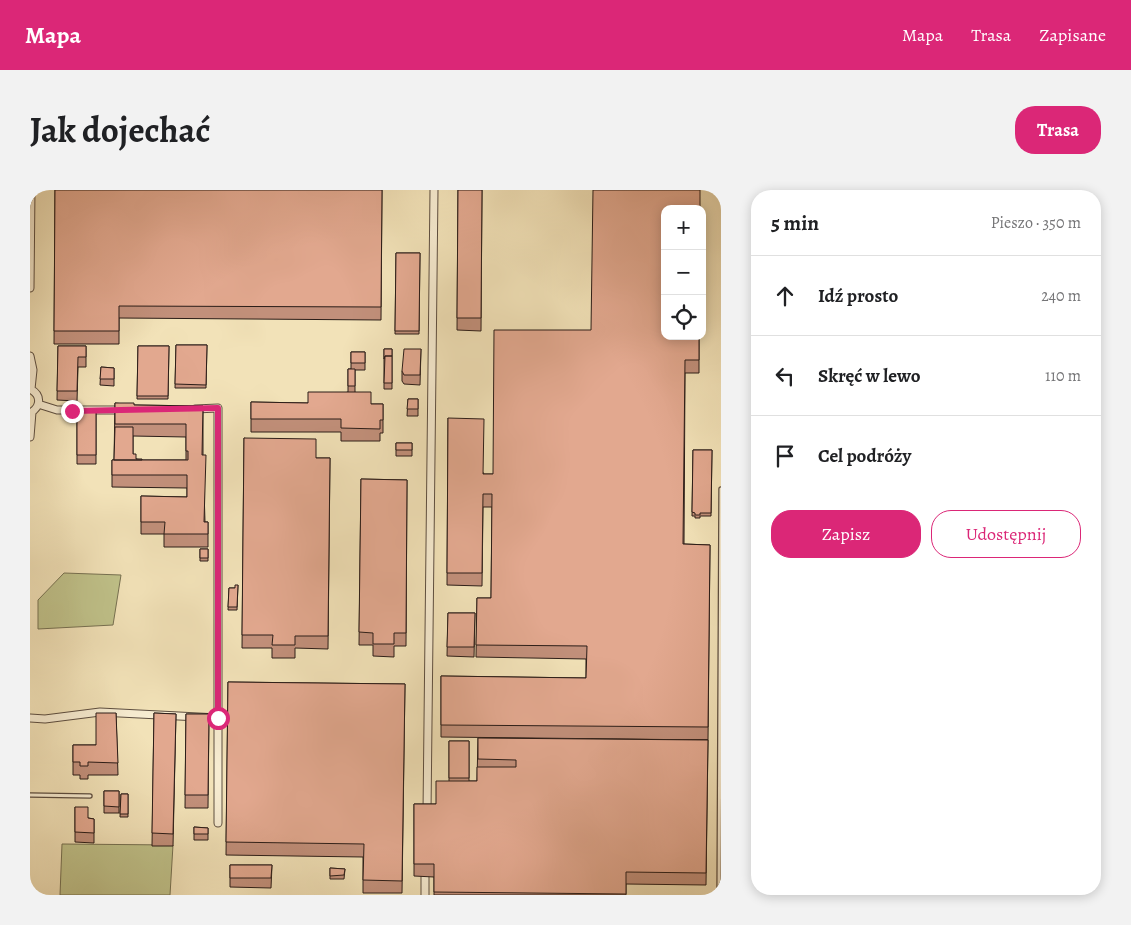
<!DOCTYPE html>
<html lang="pl">
<head>
<meta charset="utf-8">
<style>
  :root { --surface:#fff; --page:#f2f2f2; --text:#202124; --muted:#757577; --line:#e0e0e0; --accent:#db2777 }
  body { margin:0; font-family:Alegreya,serif; background:var(--page); color:var(--text) }
  .controls { position:absolute; right:15px; top:15px; display:grid; overflow:hidden; border-radius:10px; box-shadow:0 2px 12px #0003 }
  .controls button { width:45px; height:45px; display:grid; place-items:center; padding:0; border:0; border-bottom:1px solid var(--line); background:var(--surface); color:var(--text); font:25px sans-serif }
  .stop { position:absolute; width:15px; height:15px; margin:-11px; border:4px solid #db2777; border-radius:50%; background:#fff }
  .stop.end { background:#db2777; border-color:#fff; box-shadow:0 1px 5px #0008 }
  .list { margin:0; padding:0; list-style:none }
  h2 { display:flex; justify-content:space-between; align-items:center; height:65px; margin:0; padding:0 20px; font-size:21px }
  h2 small { font-size:16px; font-weight:400; color:var(--muted) }
  .list li { display:grid; grid-template-columns:32px 1fr auto; gap:15px; align-items:center; box-sizing:border-box; height:80px; padding:0 20px; border-top:1px solid var(--line) }
  .list b { display:block; font-size:19px; white-space:nowrap }
  .list em { font-size:16px; font-style:normal; color:var(--muted) }
  .actions { display:flex; gap:10px; padding:15px 20px }
  .actions a { flex:1; padding:11px 0; border:1px solid var(--accent); border-radius:20px; text-align:center; font-size:18px; color:var(--accent) }
  .actions .main { background:var(--accent); color:#fff }
  .icon { flex:none; width:28px; height:28px; fill:none; stroke:currentColor; stroke-width:2; stroke-linecap:round; stroke-linejoin:round }
  .map { position:relative; flex:none; width:691px; height:705px; overflow:hidden; border-radius:20px }
  header { display:flex; align-items:center; gap:30px; box-sizing:border-box; height:70px; padding:0 25px; background:var(--accent); color:#fff }
  header strong { font-size:24px }
  nav { display:flex; gap:28px; margin-inline-start:auto; font-size:18px }
  .intro { display:flex; align-items:center; justify-content:space-between; box-sizing:border-box; height:120px; padding:0 30px }
  h1 { margin:0; font-size:35px }
  .button { padding:12px 22px; border-radius:20px; background:var(--accent); color:#fff; font-size:18px; font-weight:700 }
  main { display:flex; gap:30px; padding:0 30px }
  aside { flex:1; background:var(--surface); border-radius:20px; box-shadow:0 2px 12px #0003 }
  .map>svg:first-child { display:block }
  .green { fill:#c0c28a; stroke:#767051 }
  .lines { fill:none; stroke-linecap:round; stroke-linejoin:round }
  .lane-casing { stroke:#5d4e40; stroke-width:5.5 }
  .street-casing { stroke:#5d4e40; stroke-width:9 }
  .lane { stroke:#f7ecd1; stroke-width:3 }
  .street { stroke:#f7ecd1; stroke-width:7 }
  .wall { fill:#c2907b; stroke:#2b1d18; fill-rule:evenodd }
  .building { fill:#e2a88f; stroke:#2b1d18 }
  .route { stroke:#db2777; stroke-width:6 }
</style>
</head>
<body>
<header>
<strong>Mapa</strong>
<nav><a>Mapa</a><a>Trasa</a><a>Zapisane</a></nav>
</header>
<div class="intro"><h1>Jak dojechać</h1><a class="button">Trasa</a></div>
<main>
<div class="map">
<svg width="691" height="705" viewBox="0 0 691 705">
  <rect width="100%" height="100%" fill="#f2e2b8"/>
  <filter id="stains"><feTurbulence type="fractalNoise" baseFrequency=".004" numOctaves="4"/><feColorMatrix values="0 0 0 0 .2 0 0 0 0 .09 0 0 0 0 .02 0 0 0 .5 -.17"/></filter>
  <radialGradient id="worn" r=".72"><stop offset=".6" stop-color="#630" stop-opacity="0"/><stop offset="1" stop-color="#630" stop-opacity=".3"/></radialGradient>
  <!-- green -->
  <path class="green" d="M34,383L91,385L83,435L8,439V410Z
    M32,654L143,655L140,705H30Z"/>
  <g class="lines">
    <!-- lane casing -->
    <g class="lane-casing">
      <path id="lane" d="M0,605L60,606
        M689,705L691,299"/>
    </g>
    <!-- street casing -->
    <g class="street-casing">
      <path id="street" d="M0,98L1,0
        M0,166L3,180L1,199
        M0,199C12,205 11,217 0,223
        M8,214L27,220H92
        M165,219L188,218V633
        M0,247L2,222
        M0,528L15,529L70,522L188,528
        M397,622L404,0
        M395,705V687"/>
    </g>
    <!-- lane -->
    <use href="#lane" class="lane"/>
    <!-- street -->
    <use href="#street" class="street"/>
  </g>
  <!-- wall -->
  <path class="wall" d="M25,0H352L351,130L89,128V154H24Z
    M428,0H452L451,141L427,140Z
    M366,63H390L389,144H365Z
    M669,146V183H655L654,354L680,355L678,550L411,547V486L556,488V469L446,467L447,408H461L462,317H453L452,396L417,395L418,228L454,284H463Z
    M146,155H177L176,198H145Z
    M28,156H56V177H48L47,211L27,210Z
    M108,156H139L138,209H107Z
    M354,159H362V199H354Z
    M391,159L390,195L374,194L372,191V181Z
    M321,162H335V180H325V202L341,214H353V243H350V251H311V242H221V212L278,213L318,202V179H321Z
    M71,177L84,178V196L70,195Z
    M378,209H388V226H377Z
    M85,213L104,215L173,216V265L175,332H178V357H134V344H111V306L157,307V298L82,297V270H84ZM103,246L156,247V270H112L106,269L103,264Z
    M47,219H66V274H47Z
    M214,248L286,268H300L298,459L265,458V468H242V458H212Z
    M366,253H382V266H366Z
    M663,260H682L681,326H670V328H665V326H662Z
    M331,289L377,290L376,456H364V467L343,466V455H329Z
    M170,359H178V371H170Z
    M208,395L207,420H198L199,398H205Z
    M418,423H445L444,467L417,466Z
    M198,492L375,494L372,703H333V667L196,665Z
    M86,523L88,585H58V589H50V585H43V555H66Z
    M124,523L146,524L143,656H122Z
    M156,524H179L178,618H155Z
    M448,548L678,550L676,695L596,694V705H404V687L384,686V614H406L419,591V551H439V591H447Z
    M74,601H89V623H74Z
    M91,604H98V627H90Z
    M45,617L58,628L64,629V653L45,652Z
    M164,637L178,638V650H164Z
    M200,675H242L241,698L200,697Z
    M300,678L315,679L314,689H300Z"/>
  <!-- building -->
  <path class="building" d="M25,0H352L351,117L89,116V141H24Z
    M428,0H452L451,128H427Z
    M563,0H670V19H635V146H669V170H655L653,354L680,355L678,537L411,535V486L556,488L557,456L446,455L447,408H461L462,304H453L452,383H417L418,228L454,229L453,284H463L464,140H561Z
    M366,63H390L389,141H365Z
    M146,155H177L176,195L145,194Z
    M28,156H56V167H48L47,201H27Z
    M108,156H139L138,206H107Z
    M354,159H362V166H355L354,169Z
    M374,159H391L390,185H374L372,181Z
    M321,162H335V173H321Z
    M355,166H362V193H354Z
    M71,177L84,178V189H70Z
    M318,179H325V196H318Z
    M278,202H341V214H353V230H350V239L311,238V229H221V212L278,213Z
    M378,209H388V219H377Z
    M85,213H104V215L173,216L172,265H176L174,332H178V344H134L135,332H111V306L157,307V285H82V270H158V261H156V234H85Z
    M47,219H66V265H47Z
    M85,237H103V264H106V269H112V270H84Z
    M214,248L286,249V268H300L298,446H265V455H242L243,445H212Z
    M366,253H382V260H366Z
    M663,260H682L681,323H670V325H665V323L662,322Z
    M331,289L377,290L376,443H364V454H343V443L329,442Z
    M170,359H178V368H170Z
    M205,395H208L207,417H198L199,398H205Z
    M418,423H445L444,457H417Z
    M198,492L375,494L372,691L333,690L334,654L196,652Z
    M66,523H86L88,573L58,572V576H50V572H43V555H66Z
    M124,523L146,524L143,644L122,643Z
    M156,524H179L178,605H155Z
    M448,548L678,550L676,683L596,682V704L404,702V674H384V614H406V591H447V577H486V570L448,569Z
    M419,551H439V588H419Z
    M74,601H89V617L74,616Z
    M91,604H98V624H90Z
    M45,617H58V628L64,629V643L45,642Z
    M164,637L178,638V644H164Z
    M200,675H242L241,688H200Z
    M300,678L315,679L314,685L300,686Z"/>
  <g class="lines">
    <!-- route -->
    <path class="route" d="M42,221L188,218V528"/>
  </g>
  <rect width="100%" height="100%" filter="url(#stains)"/>
  <rect width="100%" height="100%" fill="url(#worn)"/>
</svg>
<div class="controls">
<button>+</button>
<button>−</button>
<button><svg class="icon" aria-label="locate" viewBox="0 0 24 24"><circle cx="12" cy="12" r="6"/><path d="M12 2v4M12 18v4M2 12h4M18 12h4"/></svg></button>
</div>
<div class="stop" style="left:188px;top:528px"></div>
<div class="stop end" style="left:42px;top:221px"></div>
</div>
<aside>
<h2>5 min<small>Pieszo · 350 m</small></h2>
<ul class="list">
<li><svg class="icon" aria-label="ahead" viewBox="0 0 24 24"><path d="M12 20V5M6 11l6-6 6 6"/></svg><div><b>Idź prosto</b></div><em>240 m</em></li>
<li><svg class="icon" aria-label="left" viewBox="0 0 24 24"><path d="M17 20v-9H6M10 6l-5 5 5 5"/></svg><div><b>Skręć w lewo</b></div><em>110 m</em></li>
<li><svg class="icon" aria-label="arrive" viewBox="0 0 24 24"><path d="M6 21V4h12l-3 4 3 4H6"/></svg><div><b>Cel podróży</b></div></li>
</ul>
<div class="actions"><a class="main">Zapisz</a><a>Udostępnij</a></div>
</aside>
</main>
</body>
</html>
